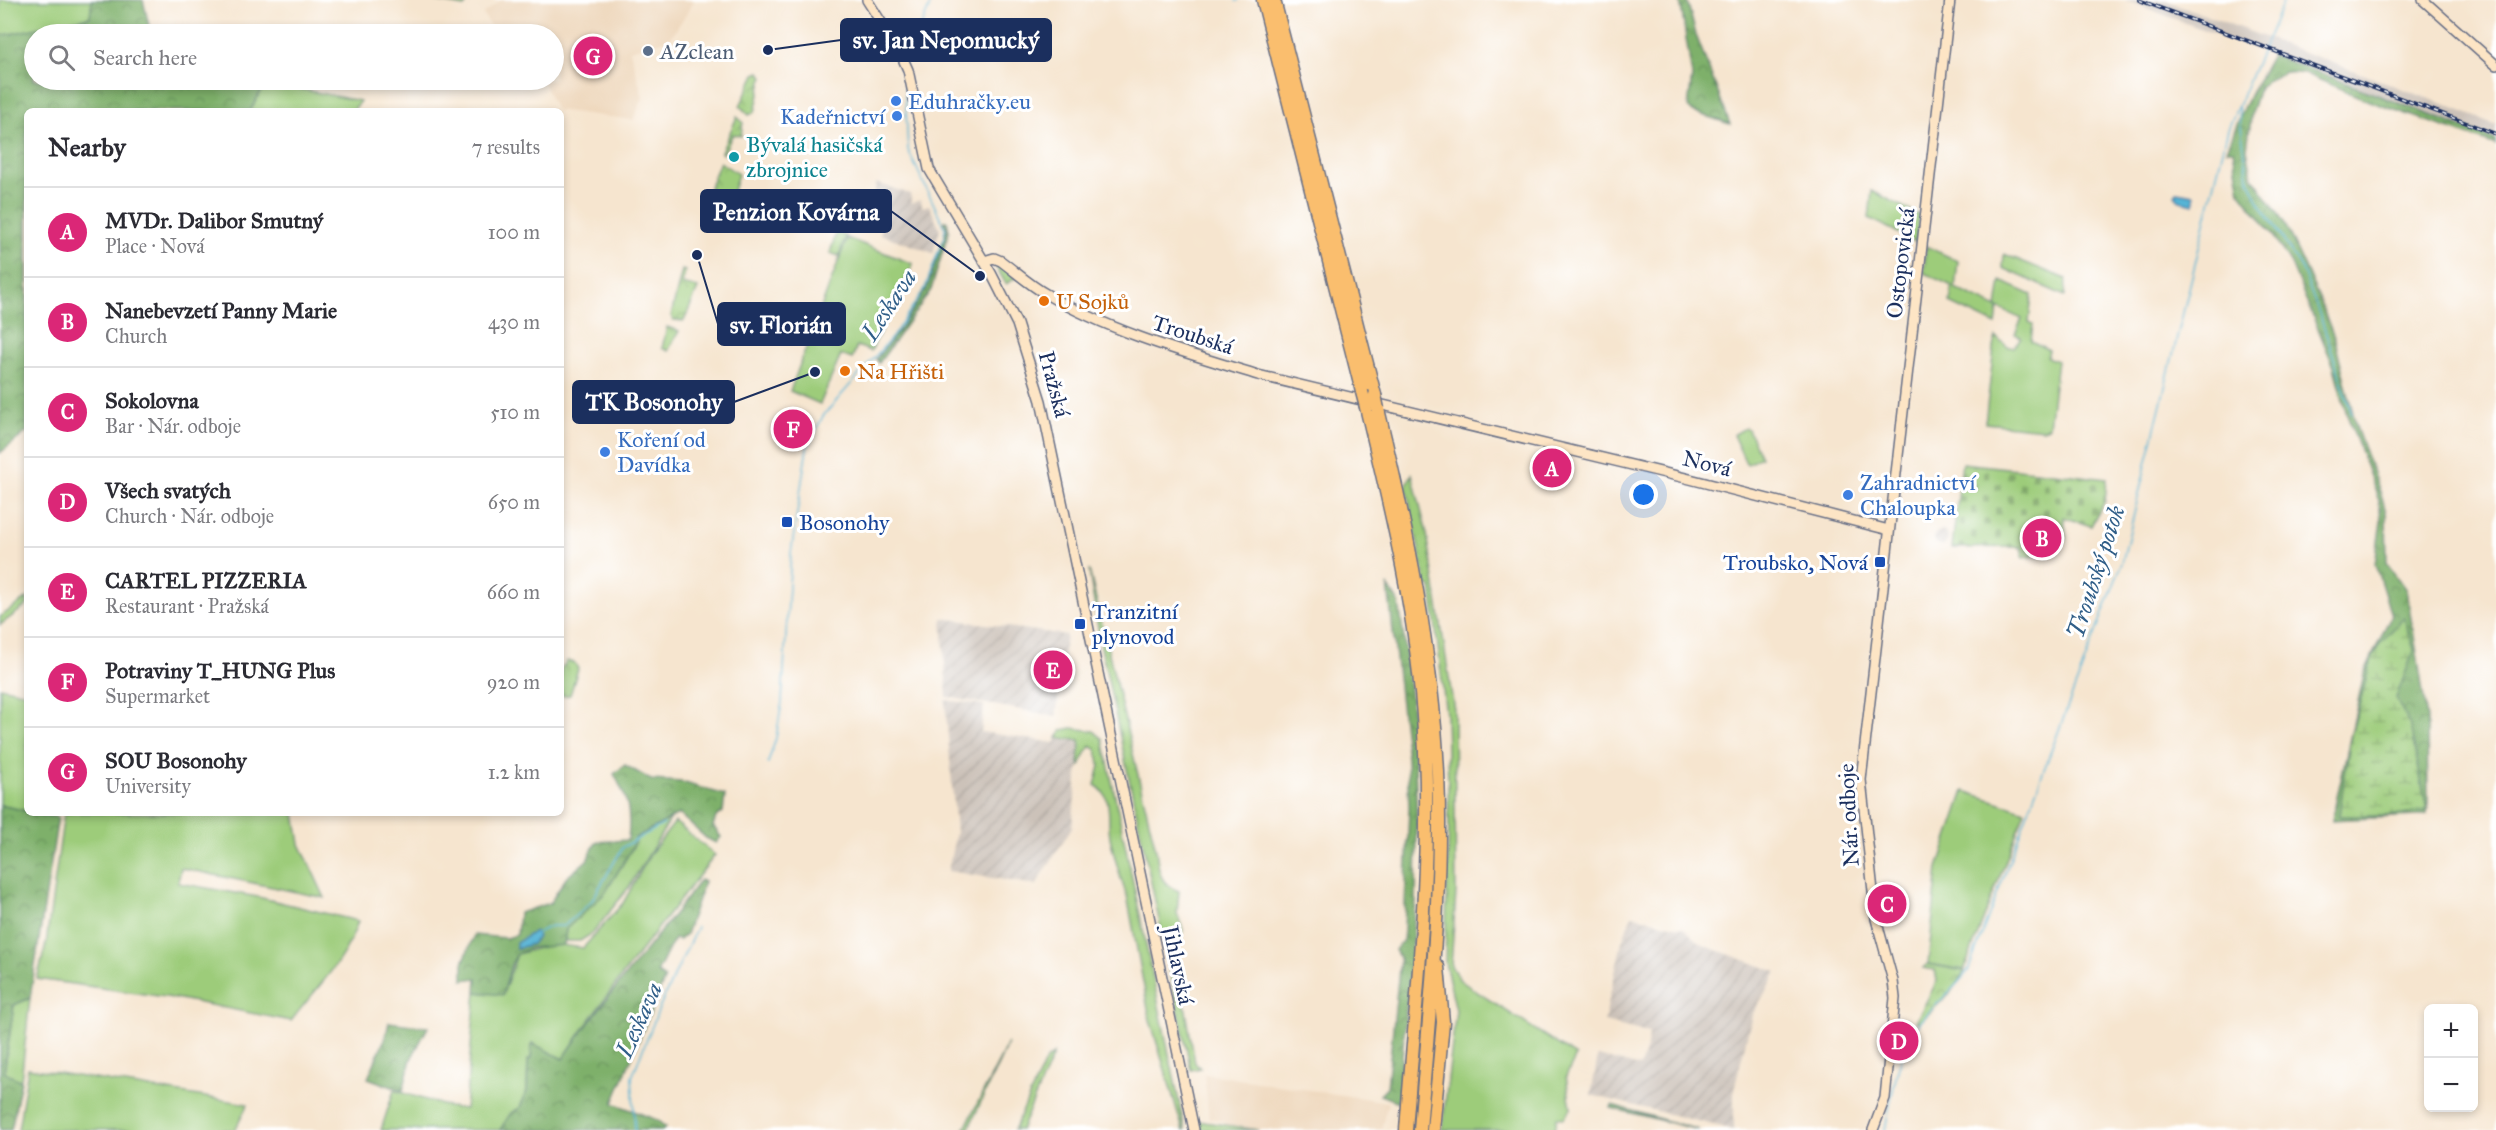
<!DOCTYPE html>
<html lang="en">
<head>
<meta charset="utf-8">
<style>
  :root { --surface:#fff; --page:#f2f2f3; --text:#2b2b33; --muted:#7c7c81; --line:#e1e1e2; --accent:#db2777 }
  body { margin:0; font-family:"IM FELL Great Primer",serif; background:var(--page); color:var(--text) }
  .controls { position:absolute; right:18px; bottom:18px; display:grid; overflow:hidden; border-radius:9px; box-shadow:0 3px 9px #0003 }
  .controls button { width:54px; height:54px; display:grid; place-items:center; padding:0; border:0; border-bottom:2px solid var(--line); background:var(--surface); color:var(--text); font:30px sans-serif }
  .you { position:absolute; left:1644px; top:495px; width:21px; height:21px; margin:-15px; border:4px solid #fff; border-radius:50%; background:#1a73e8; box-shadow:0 0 0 9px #1a73e833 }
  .badge { display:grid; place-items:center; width:39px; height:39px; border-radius:50%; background:var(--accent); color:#fff; font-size:20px; font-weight:700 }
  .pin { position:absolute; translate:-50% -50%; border:3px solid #fff; box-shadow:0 2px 6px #0006 }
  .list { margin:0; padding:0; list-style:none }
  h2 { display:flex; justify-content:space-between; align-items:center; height:78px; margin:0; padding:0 24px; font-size:26px }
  h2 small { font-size:20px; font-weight:400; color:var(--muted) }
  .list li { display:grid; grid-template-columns:39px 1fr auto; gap:18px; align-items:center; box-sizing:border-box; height:90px; padding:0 24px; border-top:2px solid var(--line) }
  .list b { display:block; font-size:22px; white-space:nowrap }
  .list p { margin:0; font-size:20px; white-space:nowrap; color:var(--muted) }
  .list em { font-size:20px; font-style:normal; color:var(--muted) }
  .icon { flex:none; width:33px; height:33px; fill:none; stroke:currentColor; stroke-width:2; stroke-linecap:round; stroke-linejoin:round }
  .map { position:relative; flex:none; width:2496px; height:1130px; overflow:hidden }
  .search { position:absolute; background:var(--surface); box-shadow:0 3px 9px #0003; left:24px; top:24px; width:540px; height:66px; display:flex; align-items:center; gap:15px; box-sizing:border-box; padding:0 21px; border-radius:33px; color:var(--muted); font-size:22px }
  .panel { position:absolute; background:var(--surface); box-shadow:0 3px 9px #0003; left:24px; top:108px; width:540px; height:708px; border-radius:9px }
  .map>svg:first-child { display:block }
  .built { fill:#eed7bb }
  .industrial { fill:url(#industrial-furrows) }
  .railway { fill:#ccc2b9 }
  .green { fill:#9dcc7a; stroke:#5c7e6c; stroke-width:1.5 }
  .forest { fill:url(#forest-crowns); stroke:#4c7064; stroke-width:1.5 }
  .wetland { fill:url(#wetland-marsh); stroke:#5c7e6c; stroke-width:1.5 }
  .cemetery { fill:url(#cemetery-stones); stroke:#5c7e6c; stroke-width:1.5; fill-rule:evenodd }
  .park { fill:url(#park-crowns); stroke:#5c7e6c; stroke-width:1.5 }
  .water { fill:#57b4d5; stroke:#39729a; stroke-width:1.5 }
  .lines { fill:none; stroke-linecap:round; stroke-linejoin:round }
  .stream { stroke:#57b4d5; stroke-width:1.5 }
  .secondary-casing { stroke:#686f86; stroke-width:12 }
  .highway-casing { stroke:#686f86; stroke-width:15 }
  .secondary { stroke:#fde5c5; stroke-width:9 }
  .highway { stroke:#fabe6e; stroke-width:12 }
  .rail-casing { stroke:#1b2f5e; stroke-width:4 }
  .rail { stroke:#fff; stroke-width:1.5; stroke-dasharray:4.5; stroke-linecap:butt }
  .highway-bridge-casing { stroke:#686f86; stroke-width:15; stroke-linecap:butt }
  .highway-bridge { stroke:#fabe6e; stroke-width:12 }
  .service-dot { fill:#5c6f8a; stroke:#fff; stroke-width:2 }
  .shop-dot { fill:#3f7fe0; stroke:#fff; stroke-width:2 }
  .culture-dot { fill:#0f9aa8; stroke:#fff; stroke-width:2 }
  .food-dot { fill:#e8710a; stroke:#fff; stroke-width:2 }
  .transit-dot { fill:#1a4fb4; stroke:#fff; stroke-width:2 }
  .labels { text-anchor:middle; stroke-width:6; stroke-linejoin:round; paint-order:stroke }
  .service-label { font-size:22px; fill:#4e5e75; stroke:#fff; text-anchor:start }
  .shop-label { font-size:22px; fill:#366cbe; stroke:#fff; text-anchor:start }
  .culture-label { font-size:22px; fill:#0d838f; stroke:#fff; text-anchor:start }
  .street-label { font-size:22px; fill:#1b2f5e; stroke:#fff }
  .food-label { font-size:22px; fill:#c56008; stroke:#fff; text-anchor:start }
  .transit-label { font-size:22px; fill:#164399; stroke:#fff; text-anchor:start }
  .water-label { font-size:24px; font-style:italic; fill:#305e88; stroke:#fff }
  .leader { fill:none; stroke:#1b2f5e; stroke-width:2 }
  .callout-dot { fill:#1b2f5e; stroke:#fff; stroke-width:2 }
  .callout { fill:#1b2f5e; stroke:#1b2f5e; stroke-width:2 }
  .callout-label { font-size:24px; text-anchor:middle; font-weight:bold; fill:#fff }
</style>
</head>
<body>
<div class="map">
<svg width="2496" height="1130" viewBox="0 0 2496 1130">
  <defs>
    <pattern id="industrial-furrows" width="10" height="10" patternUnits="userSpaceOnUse" patternTransform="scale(1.5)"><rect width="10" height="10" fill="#ccc2b9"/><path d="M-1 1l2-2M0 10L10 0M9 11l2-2" fill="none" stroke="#afa7a1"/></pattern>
    <pattern id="forest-crowns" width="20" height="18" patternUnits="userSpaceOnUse" patternTransform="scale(1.5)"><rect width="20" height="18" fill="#7eb06a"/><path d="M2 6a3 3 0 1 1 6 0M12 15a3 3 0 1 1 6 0" fill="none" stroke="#66905a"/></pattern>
    <pattern id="wetland-marsh" width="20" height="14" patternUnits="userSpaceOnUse" patternTransform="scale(1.5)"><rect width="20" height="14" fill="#9dcc7a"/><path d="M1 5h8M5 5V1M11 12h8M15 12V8" fill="none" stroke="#7fa667"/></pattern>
    <pattern id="cemetery-stones" width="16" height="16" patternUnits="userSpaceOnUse" patternTransform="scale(1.5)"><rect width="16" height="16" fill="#9dcc7a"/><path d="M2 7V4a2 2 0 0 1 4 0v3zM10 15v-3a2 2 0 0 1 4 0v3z" fill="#7fa667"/></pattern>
    <pattern id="park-crowns" width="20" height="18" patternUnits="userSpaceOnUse" patternTransform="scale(1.5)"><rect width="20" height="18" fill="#9dcc7a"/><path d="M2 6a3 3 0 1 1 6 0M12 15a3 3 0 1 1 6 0" fill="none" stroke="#7fa667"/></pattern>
  </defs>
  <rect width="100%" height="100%" fill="#fff"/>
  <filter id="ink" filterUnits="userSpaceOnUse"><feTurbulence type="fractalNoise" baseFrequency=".0167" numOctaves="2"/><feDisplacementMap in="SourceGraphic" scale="12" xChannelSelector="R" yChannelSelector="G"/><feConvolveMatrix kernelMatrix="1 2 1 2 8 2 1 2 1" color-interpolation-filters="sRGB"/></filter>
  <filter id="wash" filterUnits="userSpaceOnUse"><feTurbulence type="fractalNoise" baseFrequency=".008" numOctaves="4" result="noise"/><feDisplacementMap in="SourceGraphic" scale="24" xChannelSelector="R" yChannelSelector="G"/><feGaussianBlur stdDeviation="1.35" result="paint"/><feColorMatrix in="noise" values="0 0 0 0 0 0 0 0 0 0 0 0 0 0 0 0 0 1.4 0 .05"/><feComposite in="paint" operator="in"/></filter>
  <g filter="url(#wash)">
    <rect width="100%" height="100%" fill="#f6e5cf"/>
    <!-- built -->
    <path class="built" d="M501,0H695L670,39L630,50L643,98L633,120L556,110L542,80H554V34H495L483,14Z
      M1204,1074H1206L1388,1102L1381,1130H1258L1225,1125V1122L1209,1118Z"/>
    <!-- industrial -->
    <path class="industrial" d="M876,183L910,194L912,203L920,200L923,207L929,205L940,229L933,253L880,234L884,222L872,218Z
      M1934 538a7 7 0 1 1 14 0a7 7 0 1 1-14 0Z
      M942,618L1066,635L1056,716L947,697Z
      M945,700L984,705L981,732L1055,743L1057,738L1081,740L1072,827L1036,885L948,871L956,832Z
      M1632,915L1683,928L1703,945L1777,972L1752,1015L1734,1090V1130L1591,1095L1598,1056L1640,1067L1648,1042L1649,1033L1604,1022L1622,942Z"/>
    <!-- railway -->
    <path class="railway" d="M2125,0H2165L2443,104L2496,125V140Z"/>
    <!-- green -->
    <path class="green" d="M0,0H92L90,17L0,36Z
      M266,82L360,101L353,111H250Z
      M1872,191L1919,215L1916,242L1869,218Z
      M847,238L913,264L871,351L857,346L852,359L841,355L820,404L790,391Z
      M1926,246L1958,261L1955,288L1997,308L2001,281L2032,295L2029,322L2033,324L2031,341L2049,350L2047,357L2057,361L2049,426L2043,429L1985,423L1995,340L1996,337L2008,347H2014L2021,337L2015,334L2022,319L1998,308L1996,325L1950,303L1952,286L1924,273Z
      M2004,254L2066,279L2065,296L2003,268Z
      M1000,266L1017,277L1006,284L996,267Z
      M1745,428L1748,429L1761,457L1748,464L1746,463L1733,435Z
      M1412,474L1427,534L1454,710L1456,892L1451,966L1460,980L1474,990L1576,1056L1566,1076L1571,1108L1564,1118L1557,1117L1555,1130H1442L1456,1010L1445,963L1449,821L1446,715L1431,587L1426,585L1406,486Z
      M1089,570L1156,850C1159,869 1158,884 1179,891L1177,913L1183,930L1176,953L1195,1063L1200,1068L1191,1070L1101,647Z
      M27,598V605L0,625V617Z
      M0,687L27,693V811L0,805Z
      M1072,728L1094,731L1103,739L1185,1130H1183L1150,1020L1127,895C1122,886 1112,847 1110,837C1107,820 1114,795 1095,785L1100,766L1096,749L1090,746L1079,767L1080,740L1057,738L1062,730Z
      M1964,791L2025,811L1964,970L1928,964L1938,868Z
      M64,813H295L300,844L325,898L181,868L178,883L258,897L358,921C346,961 316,988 291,1021L180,999L37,979L46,944Z
      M671,818L629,887L593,933L580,941H565L566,929L605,893L636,842L635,838Z
      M675,822L715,855C663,922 610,988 563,1059L532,1044L531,1060H528L527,1091L520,1108L511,1113L500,1130H381L394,1090L449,1107L465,1109L476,992L503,994L517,954L554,944L583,948L623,903L651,853Z
      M30,998L21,1081L4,1073L14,1005Z
      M1008,1043L968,1130H964Z
      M1053,1055L1021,1130H1014L1046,1060Z
      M28,1068L248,1104L235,1130H18Z
      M1198,1121L1258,1130H1200Z"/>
    <!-- forest -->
    <path class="forest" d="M92,0H143L151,34H34V80H317L266,82L250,111H27V432L0,453V36L90,17Z
      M1680,0H1687L1696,35L1730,124L1693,112L1688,107L1692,76Z
      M2272,55L2496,140V145L2369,101L2306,74L2285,72L2266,81L2259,88L2252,111L2247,149L2252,176L2284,222L2319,298L2335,340L2357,430L2382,497L2386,513L2387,563L2406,590L2417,653L2427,719L2428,805L2427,814L2418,816L2332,820L2364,674L2391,615L2375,564L2381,520L2379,501L2346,412L2334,367L2291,264L2272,234L2240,192L2233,150H2227L2244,106Z
      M944,221H947L949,231L931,290L879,363L876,359L900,329L927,288L947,229Z
      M1388,586L1399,603L1407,660L1414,728L1417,824L1416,901L1398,1102L1380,1095L1387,1088L1400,959L1395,950L1403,940L1404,930L1409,808L1407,759Z
      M625,765L651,780L682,782L725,795L723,812L716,817L713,826L721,837L716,843L706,838L679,814L635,838L636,842L605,893L566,929L564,945L531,948L517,954L511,965L503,995L476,992L477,978L463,980V963L474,935L506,938L517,935L519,913L550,903L566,878L587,860L596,842L628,840C631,810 628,800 614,774Z
      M0,805L27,811V813L58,817L30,998L14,1005L4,1072L21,1081L11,1130H0Z
      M700,880L704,882L686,934L680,940L674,939L657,973L665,978L613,1103L657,1120L665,1127L662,1130H500L511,1113L520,1108L527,1091L528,1060L531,1059L532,1043L563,1059C605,996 656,941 700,880Z
      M389,1022L428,1027L411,1059L403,1091L368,1078L386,1036Z
      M1612,1105L1699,1130L1611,1108Z"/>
    <!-- wetland -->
    <path class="wetland" d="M2404,618L2414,650L2396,698L2410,726L2427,810L2389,816H2339L2351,735L2372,658L2381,642Z"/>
    <!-- cemetery -->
    <path class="cemetery" d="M1962,463L2107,479L2105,501L2091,526L2064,517L2066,540L2047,554L2023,558L2021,547L1952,548ZM2038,521L2053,523L2047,549L2034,546L2037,527L2035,525Z"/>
    <!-- park -->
    <path class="park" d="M428,0H469L464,7Z
      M760,72L763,77L755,112L749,115L740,106L755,74Z
      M737,117L743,122L741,136L733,134L723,154L721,152Z
      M720,162L738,174L726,215L701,209Z
      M836,233L846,236L839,256L830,253Z
      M682,270L685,271L682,284L698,288L684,321L673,320L671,316Z
      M667,327L679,331L668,351L662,348Z
      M567,661L575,663L578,669L570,695L561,696V669Z
      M1927,964L1965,971L1951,992L1919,1023L1916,1021L1937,981L1935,970L1923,968Z"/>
    <!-- water -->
    <path class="water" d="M2177,192L2194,195V204L2180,201L2175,195Z
      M535,931L538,937L532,944L516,949V943Z"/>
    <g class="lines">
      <!-- stream -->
      <path class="stream" d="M1236,1L1238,0
        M908,59L932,0
        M2238,106L2248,177L2258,200L2303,271L2322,321L2352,414
        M768,763L776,738L782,702L791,553L807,448L823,416L893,336L925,288L944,236L945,228L908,150L904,72
        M535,934L551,926H564L591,902L623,847L664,824
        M635,1130L632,1077L660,1006L697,927
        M1885,1130C1890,1103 1898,1058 1912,1035C1926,1010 1951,994 1968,971L2122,563L2228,129L2284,0"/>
    </g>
  </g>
  <g filter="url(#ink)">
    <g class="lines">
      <!-- secondary casing -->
      <g class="secondary-casing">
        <path id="secondary" d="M867,0L900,52L908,70L929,169L991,273L1017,324L1041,401L1194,1130
          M2423,0L2496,65
          M984,261L994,258L1001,261C1016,272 1030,285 1046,294C1111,332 1186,353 1258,375L1690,479L1889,530
          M1873,1130L1885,1098L1895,998L1893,981L1876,919L1861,780L1950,0"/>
      </g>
      <!-- highway casing -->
      <g class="highway-casing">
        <path id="highway" d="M1263,0L1362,392
          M1274,0L1375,395
          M1366,407C1392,514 1418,621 1424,732C1432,865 1416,997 1406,1130
          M1378,409C1407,529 1432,648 1438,772C1443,891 1429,1011 1420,1130
          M1433,1130L1443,1022L1438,967"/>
      </g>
      <!-- secondary -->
      <use href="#secondary" class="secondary"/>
      <!-- highway -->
      <use href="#highway" class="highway"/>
      <!-- rail casing -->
      <g class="rail-casing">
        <path id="rail" d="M2139,0L2496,134"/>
      </g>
      <!-- rail -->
      <use href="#rail" class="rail"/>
      <!-- highway-bridge casing -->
      <g class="highway-bridge-casing">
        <path id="highway-bridge" d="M1362,392L1366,407
          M1375,395L1378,409"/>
      </g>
      <!-- highway-bridge -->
      <use href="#highway-bridge" class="highway-bridge"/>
    </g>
  </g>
  <!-- markers -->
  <circle class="service-dot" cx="648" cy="51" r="6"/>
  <g class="shop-dot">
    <circle cx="896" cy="101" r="6"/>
    <circle cx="897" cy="116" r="6"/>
    <circle cx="605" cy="452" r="6"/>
    <circle cx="1848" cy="495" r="6"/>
  </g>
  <circle class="culture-dot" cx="734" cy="157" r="6"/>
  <g class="food-dot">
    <circle cx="1044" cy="301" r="6"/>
    <circle cx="845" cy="371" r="6"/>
  </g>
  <g class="transit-dot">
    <rect x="781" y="516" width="12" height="12" rx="3"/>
    <rect x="1874" y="556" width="12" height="12" rx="3"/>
    <rect x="1074" y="618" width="12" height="12" rx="3"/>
  </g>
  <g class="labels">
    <!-- service labels -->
    <g class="service-label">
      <text x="660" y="59">AZclean</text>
    </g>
    <!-- shop labels -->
    <g class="shop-label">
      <text x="908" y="109">Eduhračky.eu</text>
      <text x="885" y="124" text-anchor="end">Kadeřnictví</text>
      <text x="617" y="447">Koření od<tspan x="617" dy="25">Davídka</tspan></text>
      <text x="1860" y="490">Zahradnictví<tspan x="1860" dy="25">Chaloupka</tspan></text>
    </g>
    <!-- culture labels -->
    <g class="culture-label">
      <text x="746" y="152">Bývalá hasičská<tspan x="746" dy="25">zbrojnice</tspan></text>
    </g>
    <!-- street labels -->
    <g class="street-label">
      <text transform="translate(1900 263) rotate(-83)" y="8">Ostopovická</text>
      <text transform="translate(1193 334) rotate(18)" y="8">Troubská</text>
      <text transform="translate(1055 384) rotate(75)" y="8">Pražská</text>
      <text transform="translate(1707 463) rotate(14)" y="8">Nová</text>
      <text transform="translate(1848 815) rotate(-93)" y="8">Nár. odboje</text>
      <text transform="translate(1179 965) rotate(78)" y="8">Jihlavská</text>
    </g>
    <!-- food labels -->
    <g class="food-label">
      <text x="1056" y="309">U Sojků</text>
      <text x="857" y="379">Na Hřišti</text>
    </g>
    <!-- transit labels -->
    <g class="transit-label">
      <text x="799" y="530">Bosonohy</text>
      <text x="1868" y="570" text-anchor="end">Troubsko, Nová</text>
      <text x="1092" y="619">Tranzitní<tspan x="1092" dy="25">plynovod</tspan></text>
    </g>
    <!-- water labels -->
    <g class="water-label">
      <text transform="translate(889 305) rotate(-57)" y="8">Leskava</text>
      <text transform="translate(2096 572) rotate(-72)" y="8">Troubský potok</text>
      <text transform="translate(639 1020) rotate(-66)" y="8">Leskava</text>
    </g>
  </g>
  <!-- callouts -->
  <path class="leader" d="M768 50L841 40M980 276L891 211M697 255L718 324M815 372L734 402"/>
  <g class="callout-dot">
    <circle cx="768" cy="50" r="6"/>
    <circle cx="980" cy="276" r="6"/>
    <circle cx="697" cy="255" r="6"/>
    <circle cx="815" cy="372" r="6"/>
  </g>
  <g class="callout">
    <rect x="841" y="19" width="210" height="42" rx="6"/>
    <rect x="701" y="190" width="190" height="42" rx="6"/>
    <rect x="718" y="303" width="127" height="42" rx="6"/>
    <rect x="573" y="381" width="161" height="42" rx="6"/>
  </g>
  <g class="callout-label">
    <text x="946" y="48">sv. Jan Nepomucký</text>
    <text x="796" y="220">Penzion Kovárna</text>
    <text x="781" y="333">sv. Florián</text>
    <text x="654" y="410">TK Bosonohy</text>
  </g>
</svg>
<div class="controls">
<button>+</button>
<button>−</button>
</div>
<div class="you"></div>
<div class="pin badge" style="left:1552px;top:468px">A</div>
<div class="pin badge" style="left:2042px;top:538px">B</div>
<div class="pin badge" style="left:1887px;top:904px">C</div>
<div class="pin badge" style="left:1899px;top:1041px">D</div>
<div class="pin badge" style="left:1053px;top:670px">E</div>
<div class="pin badge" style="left:793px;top:429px">F</div>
<div class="pin badge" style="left:593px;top:56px">G</div>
<div class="search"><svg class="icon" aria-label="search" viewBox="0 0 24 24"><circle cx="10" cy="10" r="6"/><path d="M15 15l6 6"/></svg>Search here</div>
<section class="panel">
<h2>Nearby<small>7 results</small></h2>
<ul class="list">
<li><span class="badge">A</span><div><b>MVDr. Dalibor Smutný</b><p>Place · Nová</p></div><em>100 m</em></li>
<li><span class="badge">B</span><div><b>Nanebevzetí Panny Marie</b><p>Church</p></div><em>430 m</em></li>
<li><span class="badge">C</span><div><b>Sokolovna</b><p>Bar · Nár. odboje</p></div><em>510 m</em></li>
<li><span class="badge">D</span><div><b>Všech svatých</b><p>Church · Nár. odboje</p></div><em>650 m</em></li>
<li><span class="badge">E</span><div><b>CARTEL PIZZERIA</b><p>Restaurant · Pražská</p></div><em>660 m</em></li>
<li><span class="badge">F</span><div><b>Potraviny T_HUNG Plus</b><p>Supermarket</p></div><em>920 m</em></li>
<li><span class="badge">G</span><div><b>SOU Bosonohy</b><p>University</p></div><em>1.2 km</em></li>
</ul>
</section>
</div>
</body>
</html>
